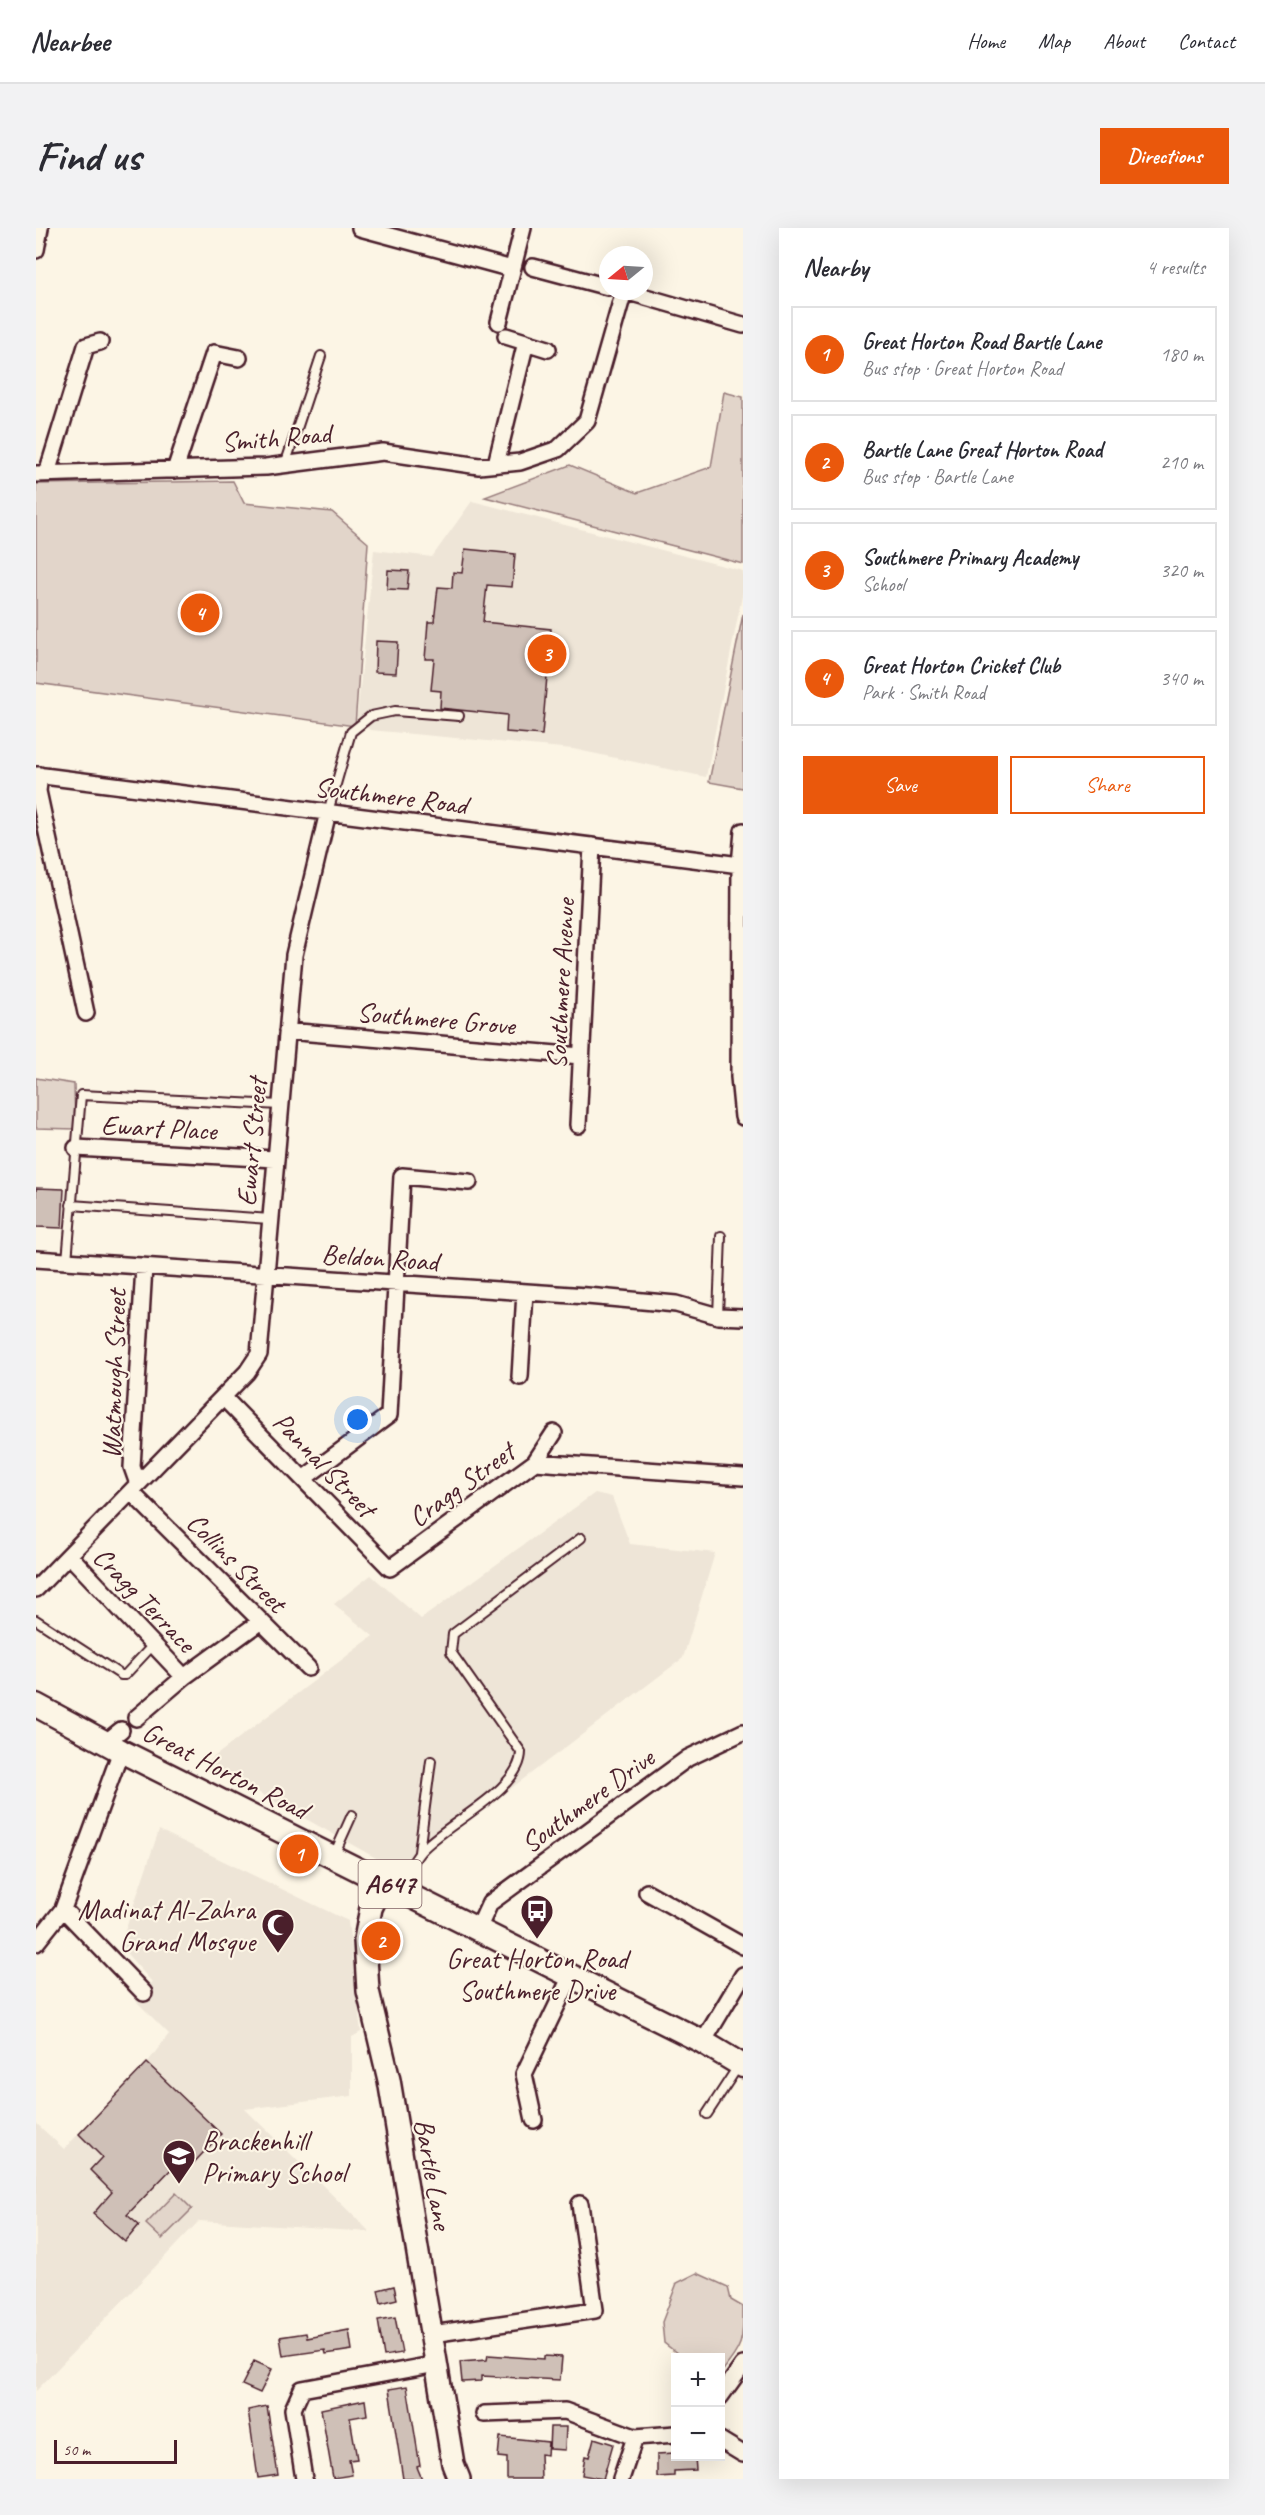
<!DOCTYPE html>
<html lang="en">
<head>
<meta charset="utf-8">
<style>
  :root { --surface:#fff; --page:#f2f2f3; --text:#2b2b33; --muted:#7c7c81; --line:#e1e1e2; --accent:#ea580c }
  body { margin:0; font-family:Caveat,sans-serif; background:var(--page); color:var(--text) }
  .controls { position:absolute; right:18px; bottom:18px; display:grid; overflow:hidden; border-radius:0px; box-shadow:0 6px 24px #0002 }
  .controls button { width:54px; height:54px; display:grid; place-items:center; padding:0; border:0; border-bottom:2px solid var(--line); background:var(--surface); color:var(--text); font:30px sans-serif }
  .compass { position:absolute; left:563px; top:18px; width:54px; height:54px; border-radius:50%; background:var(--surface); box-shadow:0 6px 24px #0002; rotate:252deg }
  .scale { position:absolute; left:18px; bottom:15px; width:123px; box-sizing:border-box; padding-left:6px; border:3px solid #4a1f2b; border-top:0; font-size:16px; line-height:21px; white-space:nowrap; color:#4a1f2b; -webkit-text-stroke:4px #fcf5e5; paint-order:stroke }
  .you { position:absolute; left:322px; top:1192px; width:21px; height:21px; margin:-15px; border:4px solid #fff; border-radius:50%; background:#1a73e8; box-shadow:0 0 0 9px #1a73e833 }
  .badge { display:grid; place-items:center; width:39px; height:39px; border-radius:50%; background:var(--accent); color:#fff; font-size:20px; font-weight:700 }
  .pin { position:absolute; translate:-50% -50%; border:3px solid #fff; box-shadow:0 2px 6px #0006 }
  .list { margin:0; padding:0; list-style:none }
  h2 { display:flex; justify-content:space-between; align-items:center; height:78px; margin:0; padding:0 24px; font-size:26px }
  h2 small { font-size:20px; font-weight:400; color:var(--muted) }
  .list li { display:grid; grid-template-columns:39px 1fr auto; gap:18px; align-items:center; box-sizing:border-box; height:96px; margin:0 12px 12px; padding:0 12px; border:2px solid var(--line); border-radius:0px }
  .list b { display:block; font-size:22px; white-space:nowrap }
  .list p { margin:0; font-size:20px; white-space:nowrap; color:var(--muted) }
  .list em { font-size:20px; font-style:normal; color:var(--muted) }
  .actions { display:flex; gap:12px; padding:18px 24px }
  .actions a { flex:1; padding:14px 0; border:2px solid var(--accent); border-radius:0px; text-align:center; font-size:21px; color:var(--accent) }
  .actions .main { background:var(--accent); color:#fff }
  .map { position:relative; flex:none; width:707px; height:2251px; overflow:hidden; border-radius:0px }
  header { display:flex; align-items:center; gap:36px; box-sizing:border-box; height:84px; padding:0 30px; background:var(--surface); border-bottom:2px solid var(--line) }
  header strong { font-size:28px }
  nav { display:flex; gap:33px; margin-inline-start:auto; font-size:21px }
  .intro { display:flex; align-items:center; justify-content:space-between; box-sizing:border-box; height:144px; padding:0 36px }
  h1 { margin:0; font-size:42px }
  .button { padding:15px 27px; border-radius:0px; background:var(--accent); color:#fff; font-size:21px; font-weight:700 }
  main { display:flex; gap:36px; padding:0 36px }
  aside { flex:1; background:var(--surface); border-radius:0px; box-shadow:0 6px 24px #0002 }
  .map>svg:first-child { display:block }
  .built { fill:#eee5d7 }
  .green { fill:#e2d5ca; stroke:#967a7a; stroke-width:1.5 }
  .building { fill:#cfc0b7; stroke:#4a1f2b; stroke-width:1.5 }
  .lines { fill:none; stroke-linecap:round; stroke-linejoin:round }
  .lane-casing { stroke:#4a1f2b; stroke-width:12 }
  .street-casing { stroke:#4a1f2b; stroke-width:20 }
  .secondary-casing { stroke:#4a1f2b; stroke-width:26 }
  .primary-casing { stroke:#4a1f2b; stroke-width:27 }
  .lane { stroke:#fcf5e5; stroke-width:8 }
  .street { stroke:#fcf5e5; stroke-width:15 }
  .secondary { stroke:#fcf5e5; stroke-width:21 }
  .primary { stroke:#fcf5e5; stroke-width:22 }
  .labels { text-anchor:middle; stroke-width:4.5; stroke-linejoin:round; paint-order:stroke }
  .shield { fill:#fcf5e5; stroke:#7f5f63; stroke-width:1.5 }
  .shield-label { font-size:27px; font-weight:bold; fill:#4a1f2b }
  .street-label { font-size:28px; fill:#4a1f2b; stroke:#fcf5e5 }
  .poi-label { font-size:28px; fill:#4a1f2b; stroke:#fcf5e5; text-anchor:end }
</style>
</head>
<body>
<header>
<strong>Nearbee</strong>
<nav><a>Home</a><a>Map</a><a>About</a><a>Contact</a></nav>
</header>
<div class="intro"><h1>Find us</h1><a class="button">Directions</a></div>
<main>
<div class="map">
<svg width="707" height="2251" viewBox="0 0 707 2251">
  <rect width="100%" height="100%" fill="#fcf5e5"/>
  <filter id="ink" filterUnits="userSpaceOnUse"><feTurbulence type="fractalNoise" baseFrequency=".0167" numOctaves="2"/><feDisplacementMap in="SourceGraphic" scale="12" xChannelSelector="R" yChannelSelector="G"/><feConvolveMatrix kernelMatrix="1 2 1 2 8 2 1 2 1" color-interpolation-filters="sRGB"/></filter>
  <g filter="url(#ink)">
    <!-- built -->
    <path class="built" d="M436,273L707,343V363L670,549L537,521L334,502L321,489L338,322L396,329Z
      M559,1265L576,1269L594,1316L679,1325L647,1430L365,1644L170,1535L337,1408L298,1376L335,1347L385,1391Z
      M123,1602L312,1693L325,1804L316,1809V1868L209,1881L334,2004L163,1993L0,2163V1895L28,1921L111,1835L133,1806L100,1773L116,1754L84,1718Z"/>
    <!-- green -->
    <path class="green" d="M688,164L707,169V336L449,269L534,237L601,265L675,239Z
      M197,253L208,275L296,284L332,315L319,498L0,455V256Z
      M707,386V560L673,554Z
      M0,850L38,856L39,901L0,900Z
      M140,1965L156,1981L126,2011L110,1996Z
      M661,2045L692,2059L695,2072L707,2079C707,2116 707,2116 685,2145L684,2130L646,2129L628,2115L626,2094L641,2055Z"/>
    <!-- building -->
    <path class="building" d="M429,321L479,326L476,359L451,357L447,394L515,401L506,507L470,504L471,487L404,480L405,463L395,462L398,431H389L392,394H398L402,359L416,360L417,344L426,345Z
      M352,342L373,343L371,362L351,361Z
      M340,413L362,414L360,445L339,444Z
      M0,960L28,961L26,1000L0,999Z
      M111,1835L185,1906L149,1944L140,1936L91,1987L103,1997L89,2014L57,1986L76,1964L54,1942L66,1929L43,1906Z
      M358,2058L361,2071L345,2075L342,2062Z
      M359,2089L366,2125L348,2128L342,2092Z
      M313,2102L316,2122L290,2126L289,2122L247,2128L244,2109L270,2105L271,2110Z
      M452,2127L508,2131V2128L526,2129L524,2152L445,2148V2153L426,2154L424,2134L451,2132Z
      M218,2133L236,2141L224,2165L206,2157Z
      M371,2158L384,2238L381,2239L386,2251H367L353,2161Z
      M329,2172L331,2187L314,2190L321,2231L313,2232L316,2247L297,2250L285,2181Z
      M231,2178L242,2247L222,2250L212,2182Z
      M514,2199H530L529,2222L513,2221Z
      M464,2209L512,2214L511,2227L504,2226L505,2251H471V2230L462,2229Z
      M558,2210L577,2216L567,2251L546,2247L549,2228L553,2229Z
      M638,2225V2229H659L660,2242L638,2243V2248L621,2249V2226Z"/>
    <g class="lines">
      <!-- lane casing -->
      <g class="lane-casing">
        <path id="lane" d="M249,237L285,128
          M292,584L315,504L335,488L359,483L423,488
          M35,977L234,991
          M31,1033L45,867L244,877
          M682,1088L685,1008
          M0,1392L85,1447H89L117,1417
          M383,1624L395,1533
          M298,1627L316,1587
          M363,1659C370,1648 376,1633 385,1623C410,1595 485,1562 485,1524L415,1424L417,1406L545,1310
          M671,1886L703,1837"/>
      </g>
      <!-- street casing -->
      <g class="street-casing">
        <path id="street" d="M324,0L476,41
          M0,22L4,0
          M497,39L572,59
          M589,63L707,97
          M463,94L487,0
          M470,108L512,121
          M460,236L490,114
          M139,242L178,125L203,130
          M11,245L50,118L64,114
          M0,246L230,239L347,224L443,238L484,234L522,221L551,193L588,63
          M0,547L704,637
          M4,547L2,563L50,785
          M707,603L704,637L703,849L707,889
          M251,803L545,828
          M542,897L556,618
          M40,920L239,931
          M0,1031L551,1068L640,1076L682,1088L707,1089
          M484,1149L489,1064
          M187,1169L354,1340L499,1234L518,1205
          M499,1234L707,1249
          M267,1251L353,1187L366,948L433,954
          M102,1256L96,1239L108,1039
          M95,1264L272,1440
          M33,1327L148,1449
          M0,1361L211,1144L223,1126L258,727L292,584
          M100,1490L148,1449L225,1393
          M69,1515L85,1502
          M611,1664L707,1718
          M27,1681L108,1765
          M442,1701L454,1675L652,1530L707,1504
          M0,1715L27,1681L85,1523
          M667,1814L707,1747
          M498,1892L488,1846L535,1748
          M396,2106L559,2082L544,1976
          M684,2169L707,2137
          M448,2186L529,2183L599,2209L640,2206
          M684,2212L707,2226
          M268,2251L257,2181L266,2161L401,2136
          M585,2251L599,2209"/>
      </g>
      <!-- secondary casing -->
      <g class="secondary-casing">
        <path id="secondary" d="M348,1653L335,1680L329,1712L332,1763L353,1852L417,2236L423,2251"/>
      </g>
      <!-- primary casing -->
      <g class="primary-casing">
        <path id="primary" d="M0,1477L85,1523L667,1814L707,1838"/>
      </g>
      <!-- lane -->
      <use href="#lane" class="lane"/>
      <!-- street -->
      <use href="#street" class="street"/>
      <!-- secondary -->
      <use href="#secondary" class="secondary"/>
      <!-- primary -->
      <use href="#primary" class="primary"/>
    </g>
  </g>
  <!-- icons -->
  <defs>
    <g id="bus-pin" transform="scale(1.725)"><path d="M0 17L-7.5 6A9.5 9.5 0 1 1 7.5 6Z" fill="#4a1f2b" stroke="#fcf5e5"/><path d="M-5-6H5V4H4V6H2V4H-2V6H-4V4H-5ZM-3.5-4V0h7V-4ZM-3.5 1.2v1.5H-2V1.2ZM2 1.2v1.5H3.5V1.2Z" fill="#fff"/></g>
    <g id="mosque-pin" transform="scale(1.725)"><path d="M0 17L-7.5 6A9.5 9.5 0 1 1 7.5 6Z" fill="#4a1f2b" stroke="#fcf5e5"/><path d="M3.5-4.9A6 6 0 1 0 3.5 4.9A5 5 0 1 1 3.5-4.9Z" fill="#fff"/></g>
    <g id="school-pin" transform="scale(1.725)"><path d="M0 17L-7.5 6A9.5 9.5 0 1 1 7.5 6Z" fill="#4a1f2b" stroke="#fcf5e5"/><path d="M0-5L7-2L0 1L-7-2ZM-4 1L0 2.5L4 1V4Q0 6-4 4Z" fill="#fff"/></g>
  </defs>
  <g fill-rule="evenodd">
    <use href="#bus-pin" x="501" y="1683"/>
    <use href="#mosque-pin" x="242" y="1697"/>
    <use href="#school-pin" x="143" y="1928"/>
  </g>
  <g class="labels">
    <!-- shield labels -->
    <rect class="shield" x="322.5" y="1632" width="63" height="48" rx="4.5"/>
    <g class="shield-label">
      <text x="354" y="1665">A647</text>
    </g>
    <!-- street labels -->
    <g class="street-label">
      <text transform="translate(240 209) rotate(-5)" y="10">Smith Road</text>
      <text transform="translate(355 567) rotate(7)" y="10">Southmere Road</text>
      <text transform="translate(524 756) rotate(-87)" y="10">Southmere Avenue</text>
      <text transform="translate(400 790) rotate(5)" y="10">Southmere Grove</text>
      <text transform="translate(123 899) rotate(3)" y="10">Ewart Place</text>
      <text transform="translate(215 914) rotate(-85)" y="10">Ewart Street</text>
      <text transform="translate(344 1029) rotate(4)" y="10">Beldon Road</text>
      <text transform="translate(77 1146) rotate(-88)" y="10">Watmough Street</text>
      <text transform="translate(289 1236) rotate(46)" y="10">Pannal Street</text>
      <text transform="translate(425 1256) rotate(-36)" y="10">Cragg Street</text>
      <text transform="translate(201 1334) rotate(45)" y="10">Collins Street</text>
      <text transform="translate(109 1371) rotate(46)" y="10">Cragg Terrace</text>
      <text transform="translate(190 1542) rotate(27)" y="10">Great Horton Road</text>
      <text transform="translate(551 1572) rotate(-36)" y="10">Southmere Drive</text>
      <text transform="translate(398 1946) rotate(80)" y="10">Bartle Lane</text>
    </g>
    <!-- poi labels -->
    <g class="poi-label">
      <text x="219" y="1691">Madinat Al-Zahra<tspan x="219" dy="32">Grand Mosque</tspan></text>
      <text x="501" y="1740" text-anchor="middle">Great Horton Road<tspan x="501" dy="32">Southmere Drive</tspan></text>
      <text x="166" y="1922" text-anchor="start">Brackenhill<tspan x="166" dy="32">Primary School</tspan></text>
    </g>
  </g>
</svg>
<div class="controls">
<button>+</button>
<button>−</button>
</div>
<svg class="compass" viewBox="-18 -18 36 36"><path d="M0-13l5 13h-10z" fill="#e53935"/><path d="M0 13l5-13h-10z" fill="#7c7c81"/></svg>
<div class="scale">50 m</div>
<div class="you"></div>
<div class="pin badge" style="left:263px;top:1626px">1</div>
<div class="pin badge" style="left:345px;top:1713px">2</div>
<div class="pin badge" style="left:511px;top:426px">3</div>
<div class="pin badge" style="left:164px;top:385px">4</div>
</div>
<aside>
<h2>Nearby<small>4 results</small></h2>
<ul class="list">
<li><span class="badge">1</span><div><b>Great Horton Road Bartle Lane</b><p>Bus stop · Great Horton Road</p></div><em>180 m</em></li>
<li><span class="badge">2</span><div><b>Bartle Lane Great Horton Road</b><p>Bus stop · Bartle Lane</p></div><em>210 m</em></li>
<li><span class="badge">3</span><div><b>Southmere Primary Academy</b><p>School</p></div><em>320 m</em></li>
<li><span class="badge">4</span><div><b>Great Horton Cricket Club</b><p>Park · Smith Road</p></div><em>340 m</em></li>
</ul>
<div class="actions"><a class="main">Save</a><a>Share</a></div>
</aside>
</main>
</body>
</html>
